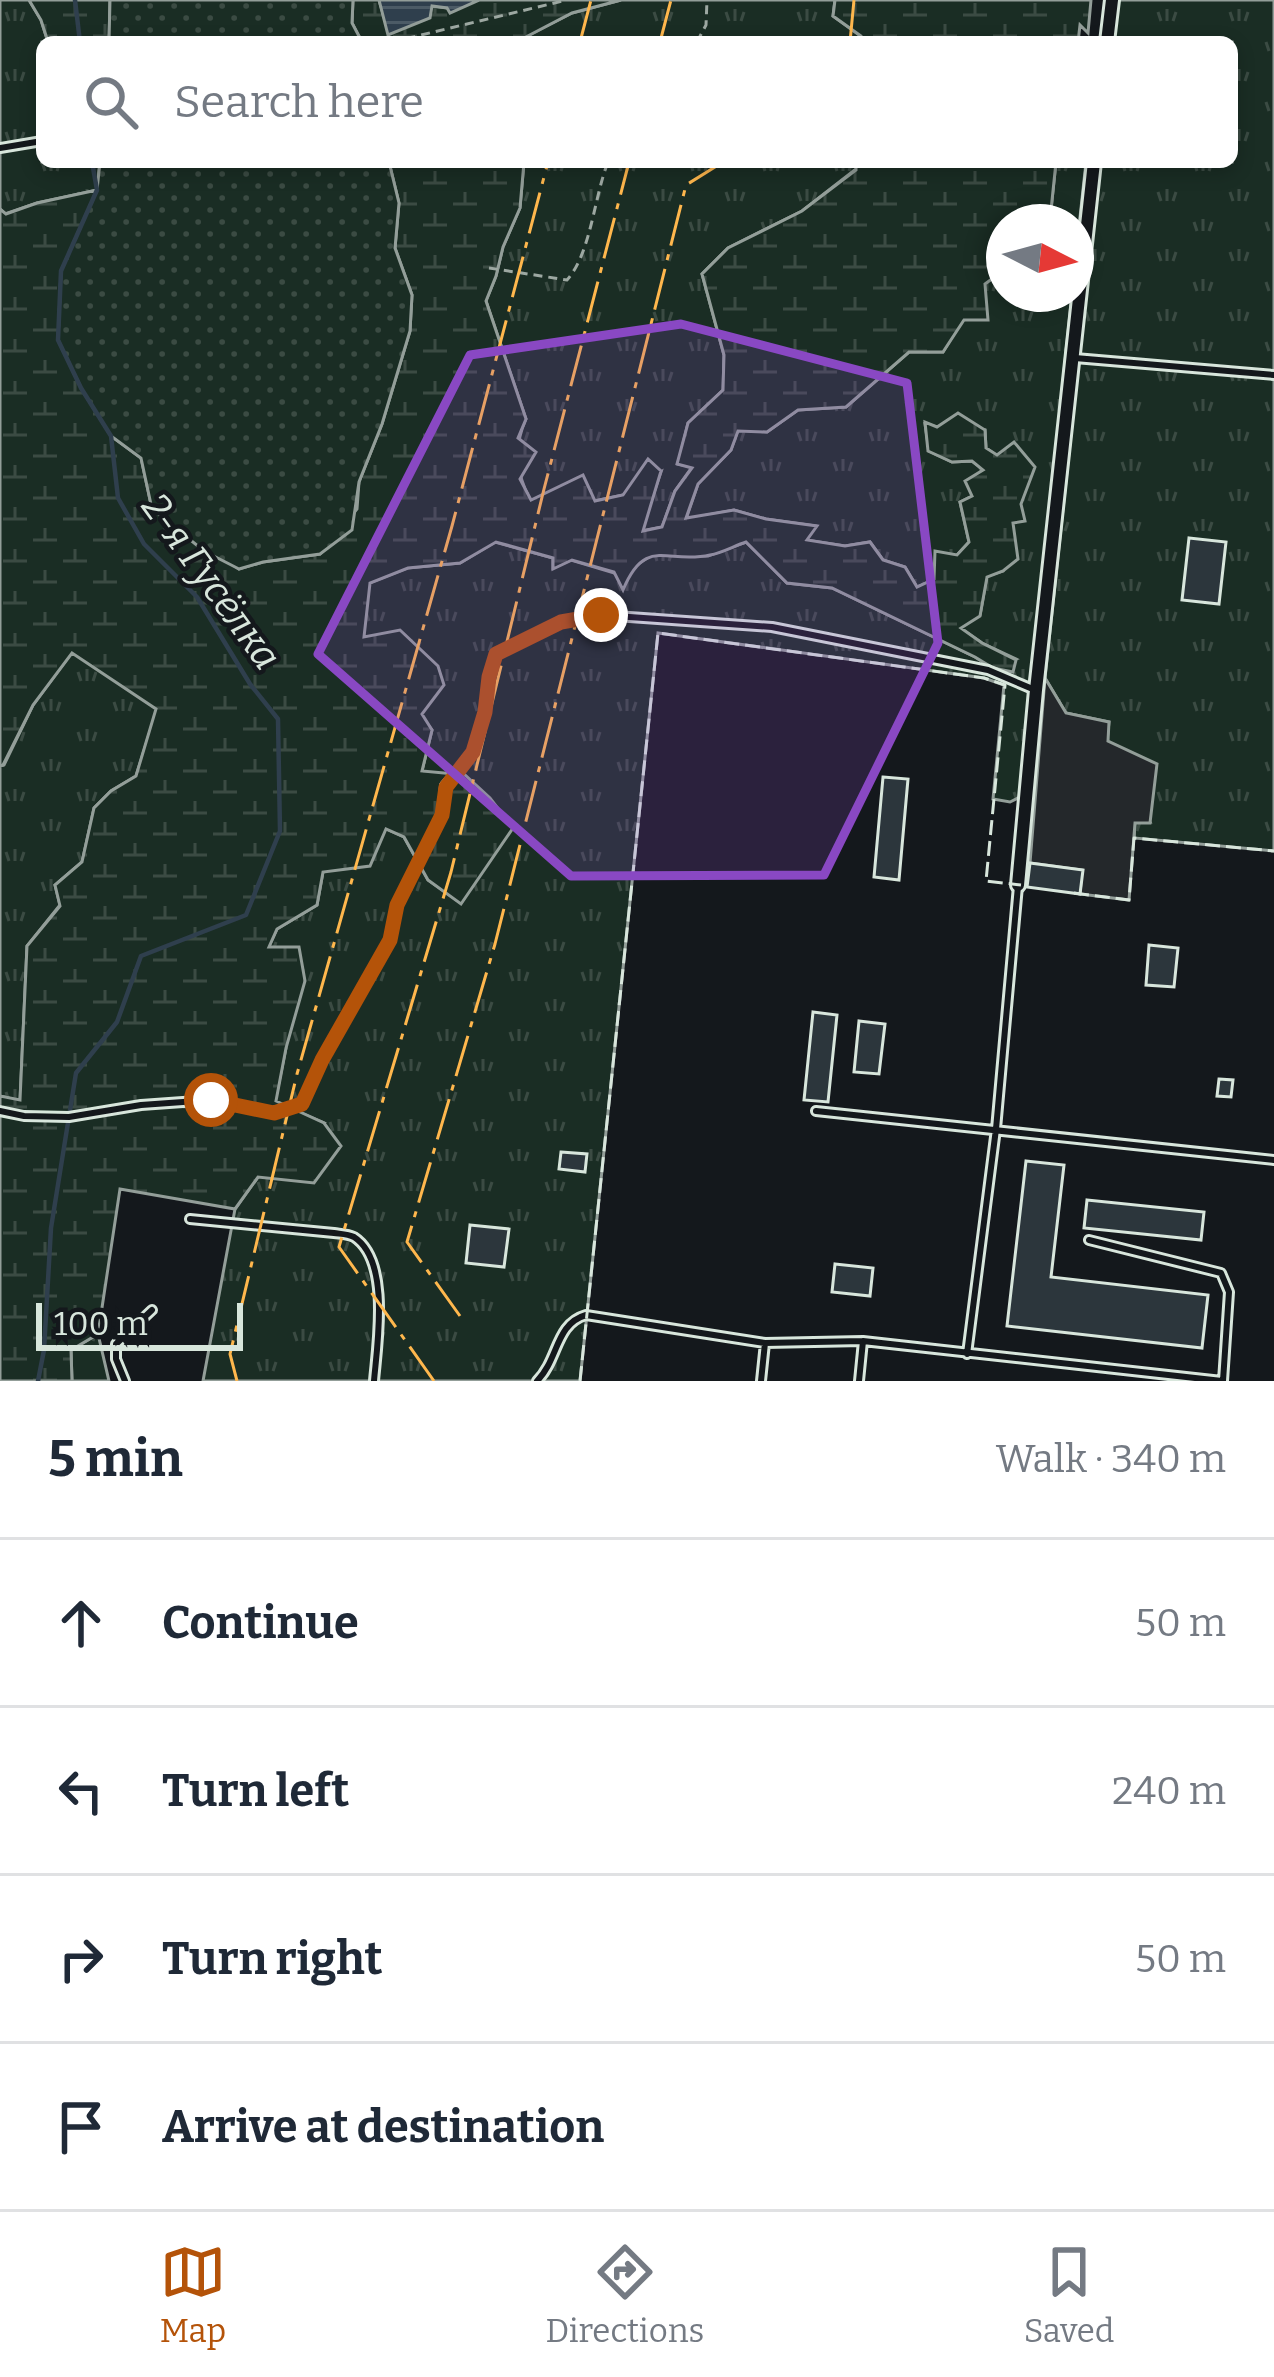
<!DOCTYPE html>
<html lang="en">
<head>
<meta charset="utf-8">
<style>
  :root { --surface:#fff; --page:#f2f2f3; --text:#1f2937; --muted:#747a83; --line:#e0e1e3; --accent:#b45309 }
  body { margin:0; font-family:Bitter,serif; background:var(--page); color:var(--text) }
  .compass { position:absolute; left:986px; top:204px; width:108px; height:108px; border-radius:50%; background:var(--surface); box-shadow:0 6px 18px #0003; rotate:96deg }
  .scale { position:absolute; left:36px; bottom:30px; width:207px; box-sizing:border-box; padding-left:12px; border:6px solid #d8e6dc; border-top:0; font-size:33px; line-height:42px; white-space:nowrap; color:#d8e6dc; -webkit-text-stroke:9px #14181c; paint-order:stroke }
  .stop { position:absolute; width:36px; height:36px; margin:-27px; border:9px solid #b45309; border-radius:50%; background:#fff }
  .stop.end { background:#b45309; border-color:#fff; box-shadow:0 3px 12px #0008 }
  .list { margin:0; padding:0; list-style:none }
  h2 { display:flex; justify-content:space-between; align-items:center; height:156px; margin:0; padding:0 48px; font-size:51px }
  h2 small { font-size:39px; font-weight:400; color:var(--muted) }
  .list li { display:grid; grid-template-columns:78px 1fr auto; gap:36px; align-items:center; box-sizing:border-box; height:168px; padding:0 48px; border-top:3px solid var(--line) }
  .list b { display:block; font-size:45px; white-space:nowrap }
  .list em { font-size:39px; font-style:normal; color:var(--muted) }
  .icon { flex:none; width:66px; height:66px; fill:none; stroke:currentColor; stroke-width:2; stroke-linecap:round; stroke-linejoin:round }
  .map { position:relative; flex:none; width:1274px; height:1381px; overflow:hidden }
  .search { position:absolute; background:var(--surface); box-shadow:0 6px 18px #0003; left:36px; right:36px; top:36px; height:132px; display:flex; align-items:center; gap:30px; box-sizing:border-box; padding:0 42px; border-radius:18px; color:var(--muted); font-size:45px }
  .sheet { height:828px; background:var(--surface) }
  nav { display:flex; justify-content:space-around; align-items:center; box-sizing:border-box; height:168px; border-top:3px solid var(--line); background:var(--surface); font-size:33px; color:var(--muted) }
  nav a { display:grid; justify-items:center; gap:6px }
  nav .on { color:var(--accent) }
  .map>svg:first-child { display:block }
  .grass { fill:url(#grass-tufts); stroke:#939e99; stroke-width:3 }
  .wetland { fill:url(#wetland-marsh); stroke:#939e99; stroke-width:3 }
  .garden { fill:url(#garden-dots); stroke:#939e99; stroke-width:3 }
  .parking { fill:#24282b; stroke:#939e99; stroke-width:3 }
  .water { fill:url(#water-rules); stroke:#939e99; stroke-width:3 }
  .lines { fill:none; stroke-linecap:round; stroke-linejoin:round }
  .stream { stroke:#2f3f4d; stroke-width:4.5 }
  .building { fill:#2c363c; stroke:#d8e6dc; stroke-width:3 }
  .lane-casing { stroke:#d8e6dc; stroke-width:12 }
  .street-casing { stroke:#d8e6dc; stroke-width:18 }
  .path { stroke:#9da8a2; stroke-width:3; stroke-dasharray:9 6; stroke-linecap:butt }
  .lane { stroke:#14181c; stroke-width:6 }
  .street { stroke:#14181c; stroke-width:12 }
  .fence { stroke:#d8e6dc; stroke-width:3; stroke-dasharray:15 6; stroke-linecap:butt }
  .power { stroke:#ffb74d; stroke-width:3; stroke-dasharray:42 9 6 9; stroke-linecap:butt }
  .route { stroke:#b45309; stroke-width:15 }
  .marked { fill:#8948c3; fill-opacity:0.2; stroke:#8948c3; stroke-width:9; stroke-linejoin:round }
  .labels { text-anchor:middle; stroke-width:9; stroke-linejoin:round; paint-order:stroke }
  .water-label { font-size:39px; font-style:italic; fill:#d8e6dc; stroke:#14181c }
</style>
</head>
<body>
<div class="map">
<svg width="1274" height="1381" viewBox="0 0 1274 1381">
  <defs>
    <pattern id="grass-tufts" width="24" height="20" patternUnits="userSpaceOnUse" patternTransform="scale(3)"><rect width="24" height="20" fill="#1a2d24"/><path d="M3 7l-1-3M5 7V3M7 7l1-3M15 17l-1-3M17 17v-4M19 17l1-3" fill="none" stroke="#3b4b43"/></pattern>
    <pattern id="wetland-marsh" width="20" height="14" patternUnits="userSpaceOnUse" patternTransform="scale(3)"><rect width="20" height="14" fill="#1a2d24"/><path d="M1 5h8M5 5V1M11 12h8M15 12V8" fill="none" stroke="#3b4b43"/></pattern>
    <pattern id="garden-dots" width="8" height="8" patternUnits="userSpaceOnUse" patternTransform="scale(3)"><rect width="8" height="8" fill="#1a2d24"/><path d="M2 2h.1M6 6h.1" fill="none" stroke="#3b4b43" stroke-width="1.8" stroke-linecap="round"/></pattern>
    <pattern id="water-rules" width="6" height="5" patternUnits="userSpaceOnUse" patternTransform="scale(3)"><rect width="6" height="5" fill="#2f3f4d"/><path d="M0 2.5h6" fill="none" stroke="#4c5b66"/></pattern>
  </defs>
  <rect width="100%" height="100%" fill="#14181c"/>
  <!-- grass -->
  <path class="grass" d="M0,0H29L41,20L48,42H42V162H100L97,190L37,203L5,214L0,209Z
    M621,0H835L833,16L862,37L861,42H525V37L572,13Z
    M1118,0H1274V851L1134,838L1135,822H1150L1107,741L1109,722L1066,713L1045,678L1100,162H1232V42H1113Z
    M524,162H856V169L802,211L728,248L702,274L724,355L723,390L688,423L678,464L692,467L675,491L662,527L641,531L661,472L623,495L594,501L530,500C516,472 513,448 526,419L486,301L496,276L503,247L520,208Z
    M1056,162H1086L1076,254V222H1032L1050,219Z
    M1004,270V294H1072L1020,797L1010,802L993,799L1004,685L984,678L658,633L580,1381H203L235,1209L258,1177L324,1123L275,1102L286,1048L268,948L277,929L317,905L323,872L386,829L404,837L428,880L461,903L481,871L422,771L432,730L363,638L369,583L407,568L460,563L495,542L553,558V568L571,560L614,573L632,568L652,555L708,556L746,542L787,583L832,588L975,657L993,668L1016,659L982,643L960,628L980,615L987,576L1003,571L996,455L986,448L985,430L937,427L925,424L929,451L952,462L972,461L984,470L972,496L960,502L969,542L934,580L917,587L905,567L883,560L870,542L845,546L806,540L815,526L766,519L734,510L686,519L698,484L731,450L738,430L767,432L798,410L846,407L909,352H943L985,283Z
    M72,652L157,709L136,776L111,791L94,808L82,862L55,885L60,905L27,946L20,1101L0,1096V766L4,765L33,705Z
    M98,1334L109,1381H72L71,1350Z"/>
  <!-- wetland -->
  <path class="wetland" d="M29,0H110L109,42H48L41,20Z
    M353,0H379L389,34L432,6L448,8L477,0H621L572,13L526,37L525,42H362L352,23Z
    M835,0H1091L1088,33L1080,25L1078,42H861V36L833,16Z
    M389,162H524L520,208L503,247L496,276L486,301L526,419L518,438L536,452L520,479L531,500L583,475L595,501L623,495L648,459L661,471L643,531L662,527L675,491L692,468L677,464L688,423L723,390L724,355L702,274L728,248L802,211L856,170V162H1056L1050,220L1004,222V270L985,284L988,320H964L943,352H909L846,407L798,410L767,432L738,431L731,450L698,484L686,518L734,510L766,519L817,526L807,540L845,546L870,542L883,560L905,567L917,587L934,579L935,551L957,555L969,542L960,502L972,496L965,481L983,470L972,461L952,462L928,451L925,422L937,427L958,413L985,430L986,448L997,455L1014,442L1035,467L1021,504L1025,521L1013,523L1018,559L1003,571L987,577L980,616L961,628L982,643L1016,660L1013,672L993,668L975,657L832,588L787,583L746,542C734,546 722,553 710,555C667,565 646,535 623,590L614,572L572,560L553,569V558L496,542L460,563L408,568L370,583L364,637L400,630L438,666L444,685L422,714L432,730L422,771L465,775L490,798L513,828L461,904L428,880L404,837L386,829L370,866L323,872L317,905L277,929L269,947H299L305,981L286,1048L276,1101L324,1123L341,1146L314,1183L258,1177L235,1209L120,1189L98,1334L71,1350L72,1381H0V1096L20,1100L27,946L60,906L55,885L82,862L94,808L111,791L136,776L156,709L72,653L33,705L3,765L0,766V209L6,214L37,203L97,190L61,271L59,340L81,388L111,436L141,458L152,509L239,569L263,562L320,554L357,509L359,482L382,424L410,331L412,295L395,248L399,203Z"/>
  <!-- garden -->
  <path class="garden" d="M110,0H353L352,23L362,42H109Z
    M100,162H389L399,203L395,248L412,295L410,331L382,424L359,482L352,530L320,554L263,562L239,569L204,551L152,509L141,458L111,436L81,388L58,340L61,271L97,190Z"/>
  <!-- parking -->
  <path class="parking" d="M1045,678L1066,713L1109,722L1108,741L1157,764L1150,823H1135L1129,900L1080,894L1082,870L1030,863Z"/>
  <!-- water -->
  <path class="water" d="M379,0H476L477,1L450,13L447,8L432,6L430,18L388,35Z"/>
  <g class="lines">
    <!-- stream -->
    <path class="stream" d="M75,0L80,42
      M38,1381L44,1350L51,1228L76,1073L117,1022L141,956L246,915L280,831L278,719L250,684L197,597L144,544L118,498L111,436L81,388L58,340L61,271L97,190L92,162"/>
  </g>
  <!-- building -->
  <path class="building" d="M1189,538L1226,542L1219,604L1182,600Z
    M883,777L908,779L899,880L874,877Z
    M1030,863L1083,870L1080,894L1027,887Z
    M1149,945L1178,948L1174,987L1146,985Z
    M813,1012L837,1015L828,1102L804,1100Z
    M859,1021L885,1024L879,1074L854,1072Z
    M1219,1079L1233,1080L1231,1097L1217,1096Z
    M561,1152L587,1154L585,1172L559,1169Z
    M1026,1161L1064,1165L1051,1277L1208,1295L1202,1348L1007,1326Z
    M1087,1200L1204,1212L1201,1240L1084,1228Z
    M470,1225L509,1229L504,1267L466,1263Z
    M835,1264L873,1268L870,1296L832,1292Z"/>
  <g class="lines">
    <!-- lane casing -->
    <g class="lane-casing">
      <path id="lane" d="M0,148L42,141
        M1075,358L1274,375
        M0,1111L24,1116L69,1117L141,1105L211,1100L273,1113L302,1104L322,1060L390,940L397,905L442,815L445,786L473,753L485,712L489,677L496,654L561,622L601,615L772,627L988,670L1035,690
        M816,1111L1274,1160
        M190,1219L334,1233C341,1234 348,1234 354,1237C391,1261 377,1345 374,1381
        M1089,1240L1221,1273L1229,1292L1223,1381
        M967,1354L996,1129L1018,886
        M125,1381L116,1359V1344L152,1310
        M537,1381C559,1359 555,1324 586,1315L765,1343L863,1341L1222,1381
        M761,1381L765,1343
        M859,1381L863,1341"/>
    </g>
    <!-- street casing -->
    <g class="street-casing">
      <path id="street" d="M1107,42L1112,0
        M1018,885L1036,690L1094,162"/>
    </g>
    <!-- path -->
    <path class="path" d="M392,42L567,0
      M697,42L706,25L707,0
      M489,268L567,280C591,253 594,197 608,162"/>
    <!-- lane -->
    <use href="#lane" class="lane"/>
    <!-- street -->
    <use href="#street" class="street"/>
    <!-- fence -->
    <path class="fence" d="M1074,893L1129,900L1134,838L1274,851
      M580,1381L658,633L984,678L1005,685L986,881L1021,885"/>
    <!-- power -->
    <path class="power" d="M580,42L591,0
      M660,42L671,0
      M850,42L854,0
      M460,1316L407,1242L495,944L686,185L723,162
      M237,1381L230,1354L297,1074L452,526L548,162
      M434,1381L339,1247L451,872L544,489L629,162"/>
  </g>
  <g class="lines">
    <!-- route -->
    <path class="route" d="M211,1100L274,1113L302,1104L322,1060L390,940L397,905L442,815L446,787L473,752L485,712L489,677L496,654L561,622L601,615"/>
  </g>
  <!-- marked area -->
  <path class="marked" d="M681,324L907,383L938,643L824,875L571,876L318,654L470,355Z"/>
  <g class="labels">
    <!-- water labels -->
    <g class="water-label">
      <text transform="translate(212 581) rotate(54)" y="14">2-я Гусёлка</text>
    </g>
  </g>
</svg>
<svg class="compass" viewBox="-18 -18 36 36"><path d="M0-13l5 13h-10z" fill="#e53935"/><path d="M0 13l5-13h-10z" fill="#747a83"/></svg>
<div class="scale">100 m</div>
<div class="stop" style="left:211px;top:1100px"></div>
<div class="stop end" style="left:601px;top:615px"></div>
<div class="search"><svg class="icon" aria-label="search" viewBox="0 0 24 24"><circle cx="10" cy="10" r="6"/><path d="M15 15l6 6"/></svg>Search here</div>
</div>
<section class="sheet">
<h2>5 min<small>Walk · 340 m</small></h2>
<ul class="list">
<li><svg class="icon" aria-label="ahead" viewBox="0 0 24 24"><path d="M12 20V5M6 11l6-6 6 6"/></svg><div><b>Continue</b></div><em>50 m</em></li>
<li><svg class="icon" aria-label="left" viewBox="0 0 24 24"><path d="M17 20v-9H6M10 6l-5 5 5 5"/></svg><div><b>Turn left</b></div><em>240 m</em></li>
<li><svg class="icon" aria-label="right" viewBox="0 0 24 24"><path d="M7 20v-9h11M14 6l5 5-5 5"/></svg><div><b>Turn right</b></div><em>50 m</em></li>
<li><svg class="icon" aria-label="arrive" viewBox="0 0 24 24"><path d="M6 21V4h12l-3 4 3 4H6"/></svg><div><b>Arrive at destination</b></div></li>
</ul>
</section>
<nav>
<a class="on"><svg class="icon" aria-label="map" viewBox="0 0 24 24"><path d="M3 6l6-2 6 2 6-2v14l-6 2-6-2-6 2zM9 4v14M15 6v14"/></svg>Map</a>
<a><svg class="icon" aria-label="directions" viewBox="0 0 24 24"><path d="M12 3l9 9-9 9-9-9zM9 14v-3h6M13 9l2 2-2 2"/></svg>Directions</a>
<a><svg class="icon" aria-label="saved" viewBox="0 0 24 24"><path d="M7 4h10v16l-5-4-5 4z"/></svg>Saved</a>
</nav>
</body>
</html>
